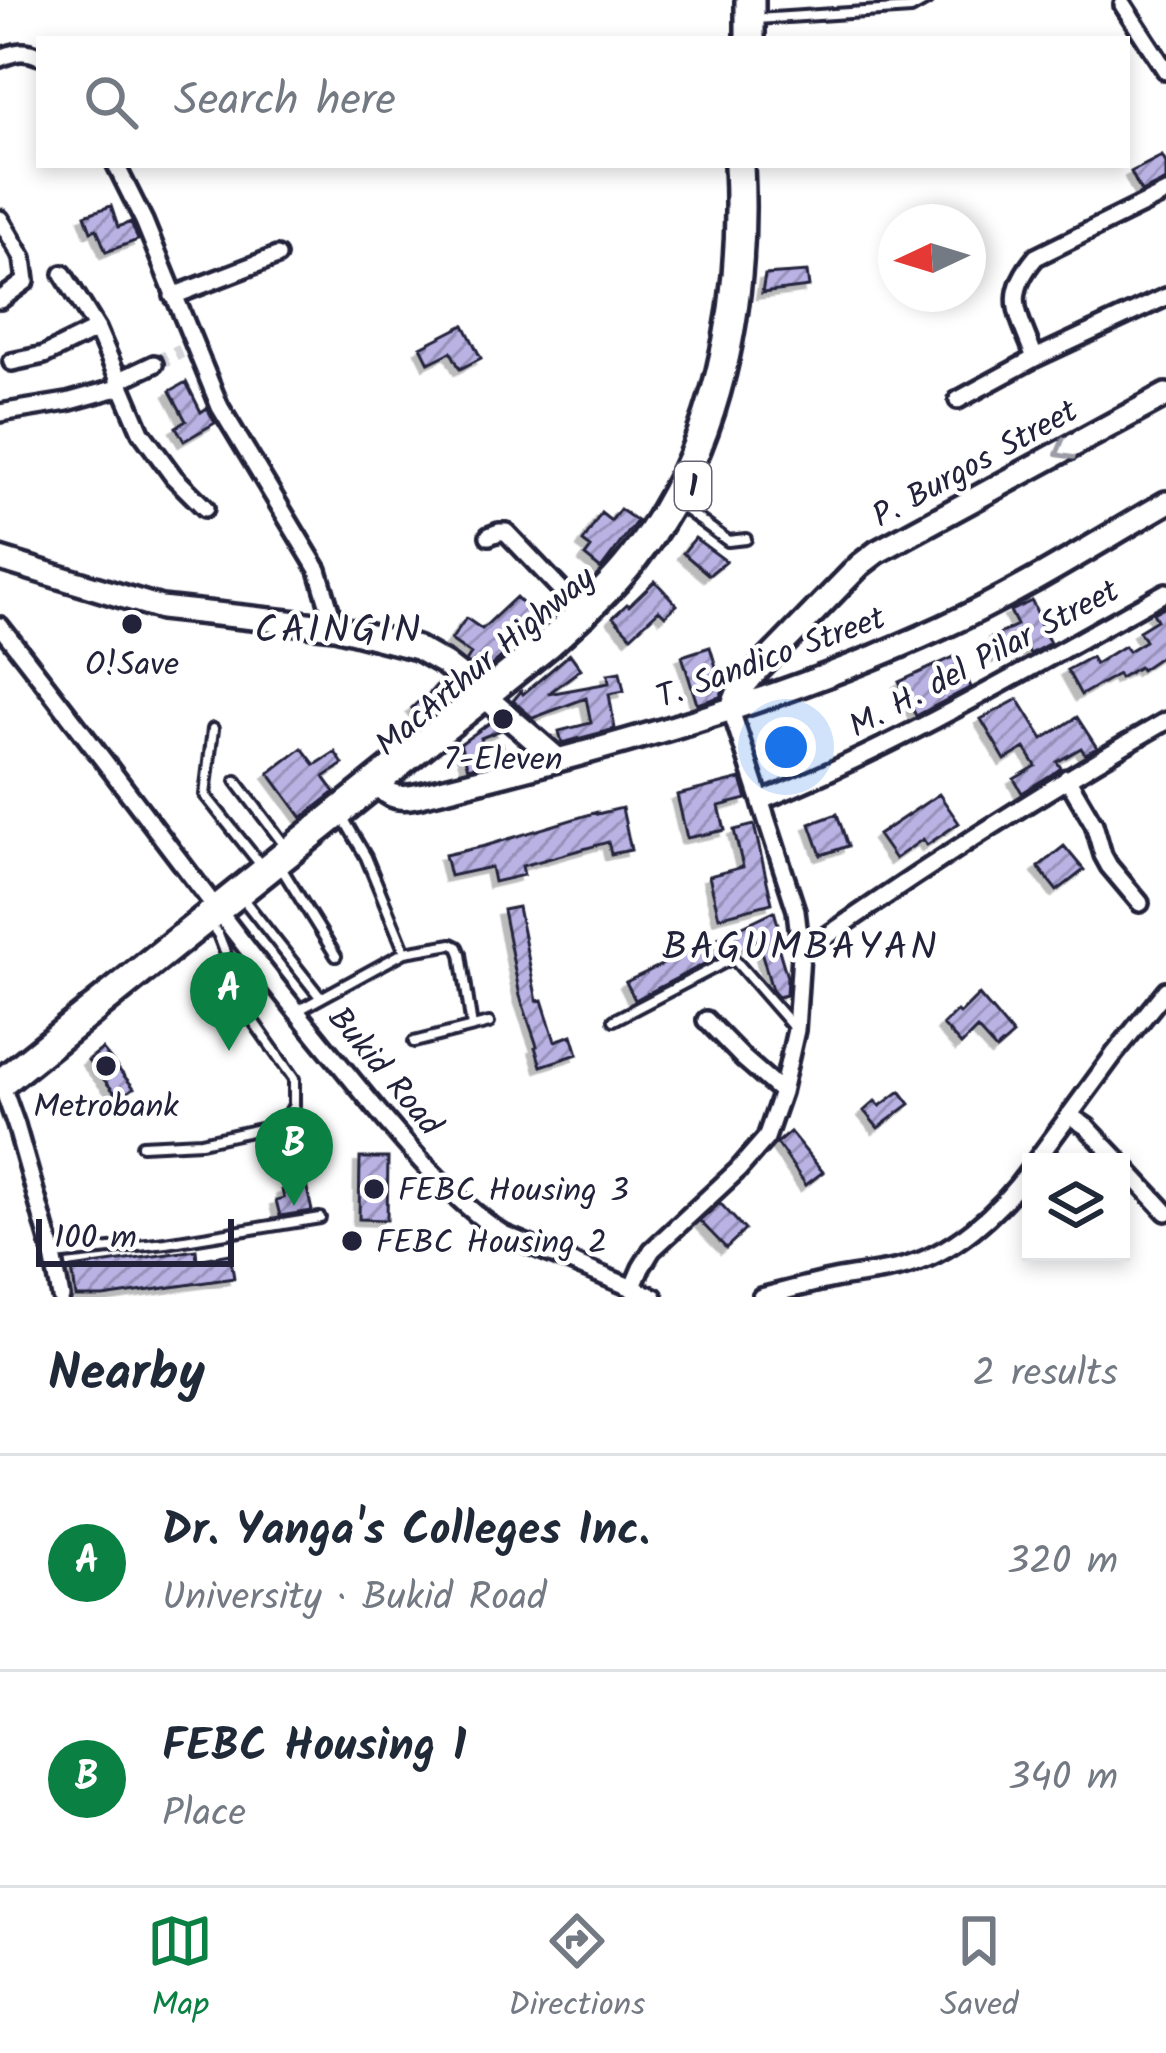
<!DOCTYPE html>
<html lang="en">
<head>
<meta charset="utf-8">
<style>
  :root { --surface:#fff; --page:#f6f6f7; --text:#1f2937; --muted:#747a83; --line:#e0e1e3; --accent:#0b8043 }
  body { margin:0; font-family:Kalam,sans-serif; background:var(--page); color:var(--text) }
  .controls { position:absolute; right:36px; bottom:36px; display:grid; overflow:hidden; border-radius:0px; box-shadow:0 6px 18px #0003 }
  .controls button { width:108px; height:108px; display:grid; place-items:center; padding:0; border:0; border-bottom:3px solid var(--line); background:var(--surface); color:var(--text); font:60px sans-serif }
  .compass { position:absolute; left:878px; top:204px; width:108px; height:108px; border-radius:50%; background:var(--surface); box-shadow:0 6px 18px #0003; rotate:266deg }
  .scale { position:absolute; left:36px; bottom:30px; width:198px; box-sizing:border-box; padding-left:12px; border:6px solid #22223b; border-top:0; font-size:33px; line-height:42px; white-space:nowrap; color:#22223b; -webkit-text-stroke:9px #fff; paint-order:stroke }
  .you { position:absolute; left:786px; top:747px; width:42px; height:42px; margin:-30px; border:9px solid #fff; border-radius:50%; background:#1a73e8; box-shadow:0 0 0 18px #1a73e833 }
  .badge { display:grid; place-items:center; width:78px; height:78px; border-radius:50%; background:var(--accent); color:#fff; font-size:39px; font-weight:700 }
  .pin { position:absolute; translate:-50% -99px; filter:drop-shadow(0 3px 6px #0008) }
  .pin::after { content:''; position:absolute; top:63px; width:42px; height:36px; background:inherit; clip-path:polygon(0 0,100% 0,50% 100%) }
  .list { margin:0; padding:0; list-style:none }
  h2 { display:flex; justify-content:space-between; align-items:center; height:156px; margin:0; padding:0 48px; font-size:51px }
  h2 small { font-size:39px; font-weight:400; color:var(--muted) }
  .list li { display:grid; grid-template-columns:78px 1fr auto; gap:36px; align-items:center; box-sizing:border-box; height:216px; padding:0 48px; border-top:3px solid var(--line) }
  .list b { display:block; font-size:45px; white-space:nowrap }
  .list p { margin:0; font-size:39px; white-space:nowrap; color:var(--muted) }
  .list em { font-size:39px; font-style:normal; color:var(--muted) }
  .icon { flex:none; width:66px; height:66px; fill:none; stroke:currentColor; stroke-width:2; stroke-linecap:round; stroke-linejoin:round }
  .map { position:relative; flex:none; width:1166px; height:1297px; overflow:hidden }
  .search { position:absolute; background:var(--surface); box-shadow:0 6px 18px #0003; left:36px; right:36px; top:36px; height:132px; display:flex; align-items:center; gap:30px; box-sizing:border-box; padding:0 42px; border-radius:0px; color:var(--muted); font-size:45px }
  .sheet { height:588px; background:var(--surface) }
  nav { display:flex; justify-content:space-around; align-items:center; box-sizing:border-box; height:168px; border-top:3px solid var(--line); background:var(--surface); font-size:33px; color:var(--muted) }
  nav a { display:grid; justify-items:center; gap:6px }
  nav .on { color:var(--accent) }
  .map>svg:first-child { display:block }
  .building { fill:url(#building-hatch); stroke:#22223b; stroke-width:3; filter:url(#shadow) }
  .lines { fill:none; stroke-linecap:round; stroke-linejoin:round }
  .street-tunnel { stroke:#d3d3d8; stroke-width:15; stroke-dasharray:15 8; stroke-linecap:butt }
  .lane-casing { stroke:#22223b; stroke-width:16 }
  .street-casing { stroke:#22223b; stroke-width:24 }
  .secondary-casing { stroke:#22223b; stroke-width:30 }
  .highway-casing { stroke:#22223b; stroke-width:36 }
  .lane { stroke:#fff; stroke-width:8 }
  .street { stroke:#fff; stroke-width:15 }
  .secondary { stroke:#fff; stroke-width:21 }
  .highway { stroke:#fff; stroke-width:27 }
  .oneway { stroke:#9c9ca7 }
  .poi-dot { fill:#22223b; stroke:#fff; stroke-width:4.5 }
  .labels { text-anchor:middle; stroke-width:9; stroke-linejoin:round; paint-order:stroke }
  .shield { fill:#fff; stroke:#646476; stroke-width:3 }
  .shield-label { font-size:30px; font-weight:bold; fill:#22223b }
  .street-label { font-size:33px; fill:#22223b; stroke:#fff }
  .poi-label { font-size:33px; fill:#22223b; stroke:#fff }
  .quarter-label { font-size:39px; letter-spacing:3px; fill:#22223b; stroke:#fff }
</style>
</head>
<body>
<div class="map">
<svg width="1166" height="1297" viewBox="0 0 1166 1297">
  <defs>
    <pattern id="building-hatch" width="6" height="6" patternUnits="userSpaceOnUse" patternTransform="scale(3)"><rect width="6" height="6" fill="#b9b2e3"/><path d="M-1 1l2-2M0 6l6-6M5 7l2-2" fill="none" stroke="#9690b9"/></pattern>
    <filter id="shadow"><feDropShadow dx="-5.5" dy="5.5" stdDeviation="0" flood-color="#0004"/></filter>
  </defs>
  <rect width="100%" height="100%" fill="#fff"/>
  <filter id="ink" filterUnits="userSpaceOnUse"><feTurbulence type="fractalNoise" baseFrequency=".00833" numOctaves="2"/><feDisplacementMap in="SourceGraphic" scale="24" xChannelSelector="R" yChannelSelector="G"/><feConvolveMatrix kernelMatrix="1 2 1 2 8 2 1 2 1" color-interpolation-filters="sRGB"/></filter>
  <g filter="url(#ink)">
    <!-- building -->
    <path class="building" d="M1162,156L1166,163V180L1141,192L1131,172Z
      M111,206L118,227L131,222L138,240L106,252L97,229L91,231L85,215Z
      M807,272L809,287L762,293L765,275Z
      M464,325L481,358L460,369L451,352L429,363L421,347Z
      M186,382L201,412L207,408L215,423L184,441L176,427L186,421L170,391Z
      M620,509L637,521L601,569L585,556L591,548L583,542L601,513L611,521Z
      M695,538L726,561L709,575L683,553Z
      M655,581L677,605L665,616L659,610L631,636L613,617L627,604L629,606Z
      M516,597L541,622L482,674L466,662L471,654L451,640L466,618L482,629Z
      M1032,601L1039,617L1037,618L1050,643L1030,654L1024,643L998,657L989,639L1017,625L1010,611Z
      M1166,606V653L1141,670L1139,667L1120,678L1118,674L1081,695L1067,670L1091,657L1095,664L1124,646L1128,651L1145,641L1139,631L1157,620L1153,613Z
      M710,647L723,690L720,697L697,704L682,656Z
      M570,654L581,669L548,694L609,683L608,674L620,672L624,691L609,694L615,729L562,743L559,731L591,723L586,698L533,718L513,701L521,691L523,694Z
      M956,656L971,687L916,716L899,682Z
      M441,680L458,693L424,720L412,708L422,698L424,700Z
      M1018,699L1043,739L1077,717L1097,748L1085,754L1081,748L1057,762L1061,768L1057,771L1022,793L1014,779L1036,766L1025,748L1005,760L981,719Z
      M491,722L501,730L481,738L484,748L502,744L506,758L468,768L460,744Z
      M302,748L315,765L335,752L343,764L324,777L335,792L302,818L269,773Z
      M741,779L747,799L719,806L725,830L687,838L677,795Z
      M939,794L959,823L927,845L923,839L895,859L878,835Z
      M622,808L631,850L611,854L608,842L522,866L524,875L494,882L491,867L450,876L445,855L485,846L597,812V814Z
      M837,814L848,846L821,855L810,824Z
      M754,825L772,903L719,917L709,876L743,867L734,830Z
      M1064,846L1084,870L1057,891L1038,867Z
      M518,907L537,1001L542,1000L555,1041L572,1035L578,1054L541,1066L535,1047L537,1046L520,996L503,910Z
      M774,911L780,931L774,933L787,977L786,995L778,997L772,990L758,940L736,951H729L635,1000L626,982Z
      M979,995L1013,1035L996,1050L977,1029L961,1045L943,1025L957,1011L960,1014Z
      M102,1049L134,1088L119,1098L88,1060Z
      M900,1091L910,1104L878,1128L864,1111L875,1101L880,1106Z
      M790,1132L823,1172L806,1185L777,1143Z
      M360,1158H388L387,1220L359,1219Z
      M306,1184L312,1211L280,1216L276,1200L284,1198L282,1190Z
      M720,1203L745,1230L726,1248L700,1221Z
      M196,1250L197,1260L230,1254L234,1278L103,1297H76L72,1268Z"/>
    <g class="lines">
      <!-- street-tunnel -->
      <path class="street-tunnel" d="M154,364L181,351"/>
      <!-- lane casing -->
      <g class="lane-casing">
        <path id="lane" d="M757,19L911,9L927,0
          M678,504L728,541L746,539
          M213,729L205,795L260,864
          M236,781L286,847
          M345,821L366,857L405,952
          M280,866L336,956
          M243,899L320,997
          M297,1011L405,952L452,944L458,947L461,954L472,1027
          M614,1020L733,958L795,1029
          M414,1042L489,1023
          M142,1145L201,1142L283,1124L294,1105V1079L237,998L231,967L218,934L209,923
          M55,1255L166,1243L320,1218"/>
      </g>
      <!-- street casing -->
      <g class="street-casing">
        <path id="street" d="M1123,5L1166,71
          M0,58C15,52 24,49 39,56
          M116,165L144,221L220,407L318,570L335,627
          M0,219L23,258L26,281L0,300
          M63,274L97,329L141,432L174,477L205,508
          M173,296L277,256
          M1035,358C1019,314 1002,297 1036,257L1166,193
          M12,362L44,355L97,329
          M118,381L154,364
          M958,400L1035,358L1166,297
          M0,413L67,402L121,387
          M489,536L499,532H506L587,617
          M0,626C110,765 213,910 326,1048C379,1111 435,1188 503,1234L654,1297
          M1067,778L1094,824L1103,855L1109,866L1140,903
          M761,801C902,744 1033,666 1166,592
          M801,954C919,871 1040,793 1166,721
          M706,1020L743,1058L782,1092
          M1,1083L16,1125L53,1255L61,1297
          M1069,1115L1087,1127L1120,1162
          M1035,1162L1115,1053L1166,990
          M1121,1163L1166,1212
          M632,1289L641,1268L652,1250L738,1170L766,1138L782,1092L796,1030L801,954L796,910L731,710
          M761,1297C785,1291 810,1284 834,1279C855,1275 878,1273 899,1268C952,1255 1000,1212 1031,1168"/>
      </g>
      <!-- secondary casing -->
      <g class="secondary-casing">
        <path id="secondary" d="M0,559L161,608L335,627L417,648L445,664L467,681L557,759
          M731,710L738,693L754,674L860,565L877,552L1166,395
          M376,781C393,804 408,798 433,792C607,749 780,702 943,627C1020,592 1093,545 1166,503"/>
      </g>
      <!-- highway casing -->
      <g class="highway-casing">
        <path id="highway" d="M750,0V39
          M0,1084L548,644C578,617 608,591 633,559C719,448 746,303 739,165"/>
      </g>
      <!-- lane -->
      <use href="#lane" class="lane"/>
      <!-- street -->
      <use href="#street" class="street"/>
      <!-- secondary -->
      <use href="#secondary" class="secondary"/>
      <!-- highway -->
      <use href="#highway" class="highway"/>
    </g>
    <!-- one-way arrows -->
    <defs><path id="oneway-chevron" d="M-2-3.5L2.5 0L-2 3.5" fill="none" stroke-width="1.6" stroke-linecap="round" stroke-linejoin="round" transform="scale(3)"/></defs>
    <use class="oneway" href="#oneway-chevron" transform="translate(1063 451) rotate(151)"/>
  </g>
  <!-- markers -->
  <g class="poi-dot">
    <circle cx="132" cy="624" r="12"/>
    <circle cx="503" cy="719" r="12"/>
    <circle cx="106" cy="1066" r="12"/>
    <circle cx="374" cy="1189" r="12"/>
    <circle cx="352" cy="1241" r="12"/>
  </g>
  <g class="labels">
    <!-- shield labels -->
    <rect class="shield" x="675" y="462" width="36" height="48" rx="9"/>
    <g class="shield-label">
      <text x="693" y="496">1</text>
    </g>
    <!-- street labels -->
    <g class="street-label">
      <text transform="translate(974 462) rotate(-29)" y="12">P. Burgos Street</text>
      <text transform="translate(770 656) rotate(-20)" y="12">T. Sandico Street</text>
      <text transform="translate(983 657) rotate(-28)" y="12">M. H. del Pilar Street</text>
      <text transform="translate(484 660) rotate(-40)" y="12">MacArthur Highway</text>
      <text transform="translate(386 1070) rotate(50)" y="12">Bukid Road</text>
    </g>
    <!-- poi labels -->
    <g class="poi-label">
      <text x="132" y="675">O!Save</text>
      <text x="503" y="770">7-Eleven</text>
      <text x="106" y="1117">Metrobank</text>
      <text x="398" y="1201" text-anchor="start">FEBC Housing 3</text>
      <text x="376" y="1253" text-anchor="start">FEBC Housing 2</text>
    </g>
    <!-- quarter labels -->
    <g class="quarter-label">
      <text x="339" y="642">CAINGIN</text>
      <text x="801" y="959">BAGUMBAYAN</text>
    </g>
  </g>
</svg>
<div class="controls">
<button><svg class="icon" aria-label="layers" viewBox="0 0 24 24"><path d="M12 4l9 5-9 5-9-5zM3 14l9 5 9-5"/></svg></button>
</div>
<svg class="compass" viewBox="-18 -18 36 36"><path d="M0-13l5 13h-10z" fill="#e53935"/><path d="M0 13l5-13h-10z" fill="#747a83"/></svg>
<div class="scale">100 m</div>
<div class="you"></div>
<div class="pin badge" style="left:229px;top:1051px">A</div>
<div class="pin badge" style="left:294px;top:1206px">B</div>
<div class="search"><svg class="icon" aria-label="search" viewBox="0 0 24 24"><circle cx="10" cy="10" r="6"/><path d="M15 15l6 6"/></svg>Search here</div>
</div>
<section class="sheet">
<h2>Nearby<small>2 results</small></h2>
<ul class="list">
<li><span class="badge">A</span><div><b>Dr. Yanga's Colleges Inc.</b><p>University · Bukid Road</p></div><em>320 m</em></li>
<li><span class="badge">B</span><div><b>FEBC Housing 1</b><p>Place</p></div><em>340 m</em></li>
</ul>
</section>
<nav>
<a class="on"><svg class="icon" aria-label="map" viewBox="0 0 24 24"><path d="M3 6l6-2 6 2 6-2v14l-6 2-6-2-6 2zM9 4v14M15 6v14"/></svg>Map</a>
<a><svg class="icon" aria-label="directions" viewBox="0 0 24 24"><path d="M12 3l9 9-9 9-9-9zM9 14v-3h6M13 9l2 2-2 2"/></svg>Directions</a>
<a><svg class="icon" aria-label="saved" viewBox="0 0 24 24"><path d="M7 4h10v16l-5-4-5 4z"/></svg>Saved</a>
</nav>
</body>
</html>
